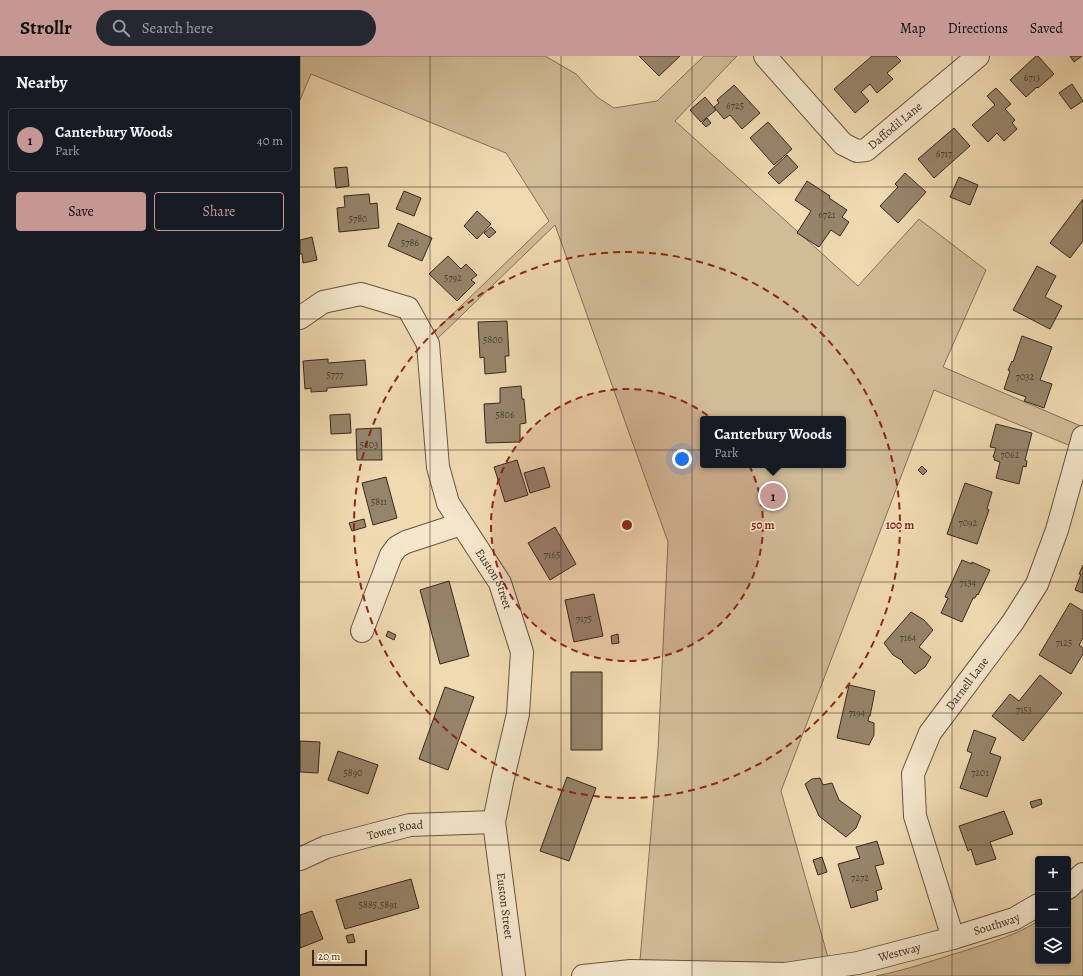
<!DOCTYPE html>
<html lang="en">
<head>
<meta charset="utf-8">
<style>
  :root { --surface:#171b24; --page:#242831; --text:#f1f3f6; --muted:#9ea1a6; --line:#363941; --accent:#c59692 }
  body { margin:0; font-family:Alegreya,serif; background:var(--page); color:var(--text) }
  .controls { position:absolute; right:12px; bottom:12px; display:grid; overflow:hidden; border-radius:4px; box-shadow:0 2px 6px #0003 }
  .controls button { width:36px; height:36px; display:grid; place-items:center; padding:0; border:0; border-bottom:1px solid var(--line); background:var(--surface); color:var(--text); font:20px sans-serif }
  .scale { position:absolute; left:12px; bottom:10px; width:55px; box-sizing:border-box; padding-left:4px; border:2px solid #372820; border-top:0; font-size:11px; line-height:14px; white-space:nowrap; color:#372820; -webkit-text-stroke:3px #f5e7cc; paint-order:stroke }
  .you { position:absolute; left:382px; top:403px; width:14px; height:14px; margin:-10px; border:3px solid #fff; border-radius:50%; background:#1a73e8; box-shadow:0 0 0 6px #1a73e833 }
  .badge { display:grid; place-items:center; width:26px; height:26px; border-radius:50%; background:var(--accent); color:#111; font-size:13px; font-weight:700 }
  .pin { position:absolute; translate:-50% -50%; border:2px solid #fff; box-shadow:0 1px 4px #0006 }
  .popup { position:absolute; left:400px; top:360px; width:146px; height:52px; box-sizing:border-box; display:grid; place-content:center; border-radius:4px; background:var(--surface); filter:drop-shadow(0 1px 3px #0005); font-size:13px; white-space:nowrap; color:var(--muted) }
  .popup b { font-size:15px; color:var(--text) }
  .popup::after { content:''; position:absolute; left:50%; top:100%; margin-left:-8px; border:8px solid transparent; border-top-color:var(--surface) }
  .list { margin:0; padding:0; list-style:none }
  h2 { display:flex; justify-content:space-between; align-items:center; height:52px; margin:0; padding:0 16px; font-size:17px }
  h2 small { font-size:13px; font-weight:400; color:var(--muted) }
  .list li { display:grid; grid-template-columns:26px 1fr auto; gap:12px; align-items:center; box-sizing:border-box; height:64px; margin:0 8px 8px; padding:0 8px; border:1px solid var(--line); border-radius:4px }
  .list b { display:block; font-size:15px; white-space:nowrap }
  .list p { margin:0; font-size:13px; white-space:nowrap; color:var(--muted) }
  .list em { font-size:13px; font-style:normal; color:var(--muted) }
  .actions { display:flex; gap:8px; padding:12px 16px }
  .actions a { flex:1; padding:9px 0; border:1px solid var(--accent); border-radius:4px; text-align:center; font-size:14px; color:var(--accent) }
  .actions .main { background:var(--accent); color:#111 }
  .icon { flex:none; width:22px; height:22px; fill:none; stroke:currentColor; stroke-width:2; stroke-linecap:round; stroke-linejoin:round }
  .map { position:relative; flex:none; width:783px; height:920px; overflow:hidden }
  header { display:flex; align-items:center; gap:24px; box-sizing:border-box; height:56px; padding:0 20px; background:var(--accent); color:#111 }
  header strong { font-size:19px }
  nav { display:flex; gap:22px; margin-inline-start:auto; font-size:14px }
  .search { width:280px; height:36px; background:var(--page); display:flex; align-items:center; gap:10px; box-sizing:border-box; padding:0 14px; border-radius:22px; color:var(--muted); font-size:15px }
  main { display:flex }
  aside { flex:1; background:var(--surface) }
  .map>svg:first-child { display:block }
  .green { fill:#d1bc98; stroke:#84725c; fill-rule:evenodd }
  .building { fill:#97856b; stroke:#372820 }
  .lines { fill:none; stroke-linecap:round; stroke-linejoin:round }
  .minor-casing { stroke:#655444; stroke-width:24 }
  .minor { stroke:#f5e7cc; stroke-width:22 }
  .grid { fill:none; stroke:#372820; stroke-width:1; stroke-opacity:0.55 }
  .ring { fill:none; stroke:#8f2418; stroke-width:2; stroke-dasharray:7 5 }
  .labels { text-anchor:middle; stroke-width:3; stroke-linejoin:round; paint-order:stroke }
  .number-label { font-size:10px; fill:#4f3f33 }
  .street-label { font-size:12px; fill:#372820; stroke:#f5e7cc }
  .centre { fill:#8f2418; stroke:#f5e7cc; stroke-width:2 }
  .ring-label { font-size:12px; text-anchor:middle; font-weight:bold; fill:#8f2418; stroke:#f5e7cc; stroke-width:3; stroke-linejoin:round; paint-order:stroke }
</style>
</head>
<body>
<header>
<strong>Strollr</strong>
<div class="search"><svg class="icon" aria-label="search" viewBox="0 0 24 24"><circle cx="10" cy="10" r="6"/><path d="M15 15l6 6"/></svg>Search here</div>
<nav><a>Map</a><a>Directions</a><a>Saved</a></nav>
</header>
<main>
<aside>
<h2>Nearby<small></small></h2>
<ul class="list">
<li><span class="badge">1</span><div><b>Canterbury Woods</b><p>Park</p></div><em>40 m</em></li>
</ul>
<div class="actions"><a class="main">Save</a><a>Share</a></div>
</aside>
<div class="map">
<svg width="783" height="920" viewBox="0 0 783 920">
  <rect width="100%" height="100%" fill="#f0dab1"/>
  <filter id="stains"><feTurbulence type="fractalNoise" baseFrequency=".005" numOctaves="4"/><feColorMatrix values="0 0 0 0 .2 0 0 0 0 .09 0 0 0 0 .02 0 0 0 .5 -.17"/></filter>
  <radialGradient id="worn" r=".72"><stop offset=".6" stop-color="#630" stop-opacity="0"/><stop offset="1" stop-color="#630" stop-opacity=".3"/></radialGradient>
  <!-- green -->
  <path class="green" d="M0,0H245L276,18L297,41L314,52L357,45L404,0H437L375,65L558,230L619,163L686,214L643,311L783,371V395L634,334L481,735L529,905L492,908L340,904L358,694L368,486L255,169L136,284L134,276L249,165L206,97L11,18L0,44ZM403,363H543V409H403Z
    M783,833V920H576C607,914 637,903 667,894C691,886 717,879 738,865V905H768V845Z"/>
  <!-- building -->
  <path class="building" d="M339,0H380L359,20Z
    M572,0H596L601,5L587,17L593,23L577,37L570,28L561,36L569,45L555,57L534,33Z
    M736,0H738L754,18L738,32L737,31L726,41L710,24Z
    M770,0H782L774,6Z
    M772,28L783,45L771,53L759,37Z
    M434,29L460,57L442,73L430,59L424,63L414,51L419,47L417,44Z
    M696,32L711,48L705,53L715,64L712,67L717,73L704,85L697,77L688,86L672,69L695,49L687,40Z
    M405,41L416,54L401,66L390,54Z
    M407,62L411,67L406,71L402,67Z
    M468,66L492,93L474,109L450,82Z
    M654,72L670,90L634,122L618,103Z
    M487,99L498,111L479,128L468,117Z
    M47,111L49,130L36,132L34,112Z
    M605,117L626,136L598,167L580,150L598,131L595,128Z
    M659,121L678,129L670,149L650,141Z
    M507,125L530,140L529,142L547,154L542,161L549,166L540,180L531,174L519,191L497,177L511,155L495,144Z
    M104,135L121,142L114,160L96,153Z
    M69,138L70,148L77,147L79,172L39,176L37,152L45,151L44,140Z
    M783,143V185L770,202L750,187Z
    M177,155L191,168L177,183L164,170Z
    M98,167L132,182L122,205L88,190Z
    M191,171L196,176L189,182L184,177Z
    M12,181L17,204L3,207L2,198H0V184Z
    M148,200L161,213L166,208L177,219L171,224L175,227L157,245L129,218Z
    M737,210L756,220L745,241L762,250L750,273L713,254Z
    M207,265L209,300H205L206,316L185,318L184,301L180,302L178,266Z
    M722,280L752,291L740,324L752,328L744,352L724,345L726,341L704,333L710,315L708,314L712,305L713,306Z
    M28,303V307L65,304L67,329L27,332V335L11,336V332L5,333L3,305Z
    M221,330L222,343H224L226,367L220,368V386L186,387L184,348L200,347V332Z
    M50,358L51,377L31,378L30,359Z
    M696,368L732,377L725,404L727,405L726,411L723,410L719,428L696,422L700,406L694,404L695,402L693,401L696,392L690,391Z
    M81,372L82,404H57L56,373Z
    M217,404L228,439L205,446L194,411Z
    M622,410L627,415L623,419L618,414Z
    M244,411L250,431L230,437L224,417Z
    M86,421L97,462L73,469L62,427Z
    M665,427L692,436L687,453L689,454L677,488L647,478Z
    M64,463L66,471L52,475L49,467Z
    M255,471L276,508L250,524L228,487Z
    M662,504L672,508V506L690,514L678,539L677,538L675,542H673L662,566L641,557L648,542L645,541Z
    M783,509V537L775,534L781,518H779Z
    M149,525L169,600L140,608L120,534Z
    M294,538L303,580L274,586L265,544Z
    M770,547L783,555V582L779,589L783,592V598L771,618L739,599Z
    M611,556L624,564L633,574L619,591L631,601L625,611L615,618L602,606L603,605L593,599L584,587Z
    M88,575L96,579L94,584L86,580Z
    M318,578L319,587L312,588L311,580Z
    M271,616H302V694H271Z
    M740,619L762,637L723,685L692,660L710,638L719,645Z
    M549,629L575,635L570,660H569L568,665L574,667V679L569,689L537,682Z
    M145,631L174,641L148,714L119,703Z
    M674,674L696,682L690,697L701,701L687,741L660,732L672,697L667,695Z
    M0,685L20,686L18,717L0,716Z
    M38,695L78,709L68,738L28,724Z
    M267,721L296,732L269,805L240,795Z
    M520,722L523,729L532,727L539,744L561,760L556,772L546,781L519,760L505,728L512,723Z
    M741,743L742,748L732,752L730,746Z
    M704,755L713,778L690,786L696,803L676,809L671,793L668,795L659,770Z
    M577,785L584,808L575,810L582,833L576,835L578,844L551,852L538,808L560,802L556,791Z
    M522,801L527,816L518,819L513,804Z
    M111,823L119,852L45,873L36,844Z
    M12,855L23,883L0,892V859Z
    M53,878L55,886L48,887L46,880Z"/>
  <g class="lines">
    <!-- minor casing -->
    <g class="minor-casing">
      <g id="minor">
        <path id="s1" d="M465,0L543,88L557,95L566,94L678,0"/>
        <path id="s2" d="M0,262L23,246L61,238L108,252L128,288L138,411L148,447L200,527L222,596L218,658L202,726L194,766L214,920"/>
        <path d="M62,575L91,499L97,491L106,486L161,468"/>
        <path id="s3" d="M0,803L26,791L110,769L194,766"/>
        <path d="M768,832L783,818"/>
        <path id="s4" d="M653,882L615,760L613,718L630,677L713,566L737,528L757,474L783,381"/>
        <path id="s5" d="M283,920L331,915L485,918L558,907L653,882L714,863L738,849"/>
      </g>
    </g>
    <!-- minor -->
    <use href="#minor" class="minor"/>
  </g>
  <!-- grid -->
  <path class="grid" d="M130,0V920M261,0V920M392,0V920M522,0V920M652,0V920M0,131H783M0,263H783M0,394H783M0,526H783M0,657H783M0,789H783"/>
  <!-- distance rings -->
  <circle cx="327" cy="469" r="136" fill="#8f2418" fill-opacity=".12"/>
  <g class="ring">
    <circle cx="327" cy="469" r="136"/>
    <circle cx="327" cy="469" r="273"/>
  </g>
  <g class="labels">
    <!-- number labels -->
    <g class="number-label">
      <text x="732" y="25">6713</text>
      <text x="435" y="53">6725</text>
      <text x="644" y="101">6717</text>
      <text x="527" y="162">6721</text>
      <text x="58" y="166">5780</text>
      <text x="110" y="190">5786</text>
      <text x="153" y="225">5792</text>
      <text x="193" y="287">5800</text>
      <text x="35" y="322">5777</text>
      <text x="725" y="324">7032</text>
      <text x="205" y="362">5806</text>
      <text x="69" y="392">5803</text>
      <text x="710" y="402">7062</text>
      <text x="79" y="449">5811</text>
      <text x="668" y="470">7092</text>
      <text x="252" y="502">7165</text>
      <text x="668" y="530">7134</text>
      <text x="284" y="566">7175</text>
      <text x="608" y="585">7164</text>
      <text x="764" y="590">7125</text>
      <text x="724" y="657">7153</text>
      <text x="557" y="660">7194</text>
      <text x="53" y="720">5890</text>
      <text x="680" y="720">7201</text>
      <text x="560" y="825">7272</text>
      <text x="78" y="852">5885,5891</text>
    </g>
    <!-- street labels -->
    <g class="street-label">
      <text dy="4" stroke="none"><textPath href="#s1" startOffset="180">Daffodil Lane</textPath></text>
      <text dy="4" stroke="none"><textPath href="#s2" startOffset="407">Euston Street</textPath></text>
      <text dy="4" stroke="none"><textPath href="#s4" startOffset="276">Darnell Lane</textPath></text>
      <text dy="4" stroke="none"><textPath href="#s3" startOffset="100">Tower Road</textPath></text>
      <text dy="4" stroke="none"><textPath href="#s2" startOffset="743">Euston Street</textPath></text>
      <text dy="4" stroke="none"><textPath href="#s5" startOffset="420">Southway</textPath></text>
      <text dy="4" stroke="none"><textPath href="#s5" startOffset="319">Westway</textPath></text>
    </g>
  </g>
  <circle cx="327" cy="469" r="6" class="centre"/>
  <g class="ring-label">
    <text x="463" y="473">50 m</text>
    <text x="600" y="473">100 m</text>
  </g>
  <rect width="100%" height="100%" filter="url(#stains)"/>
  <rect width="100%" height="100%" fill="url(#worn)"/>
</svg>
<div class="controls">
<button>+</button>
<button>−</button>
<button><svg class="icon" aria-label="layers" viewBox="0 0 24 24"><path d="M12 4l9 5-9 5-9-5zM3 14l9 5 9-5"/></svg></button>
</div>
<div class="scale">20 m</div>
<div class="you"></div>
<div class="pin badge" style="left:473px;top:440px">1</div>
<div class="popup"><b>Canterbury Woods</b>Park</div>
</div>
</main>
</body>
</html>
